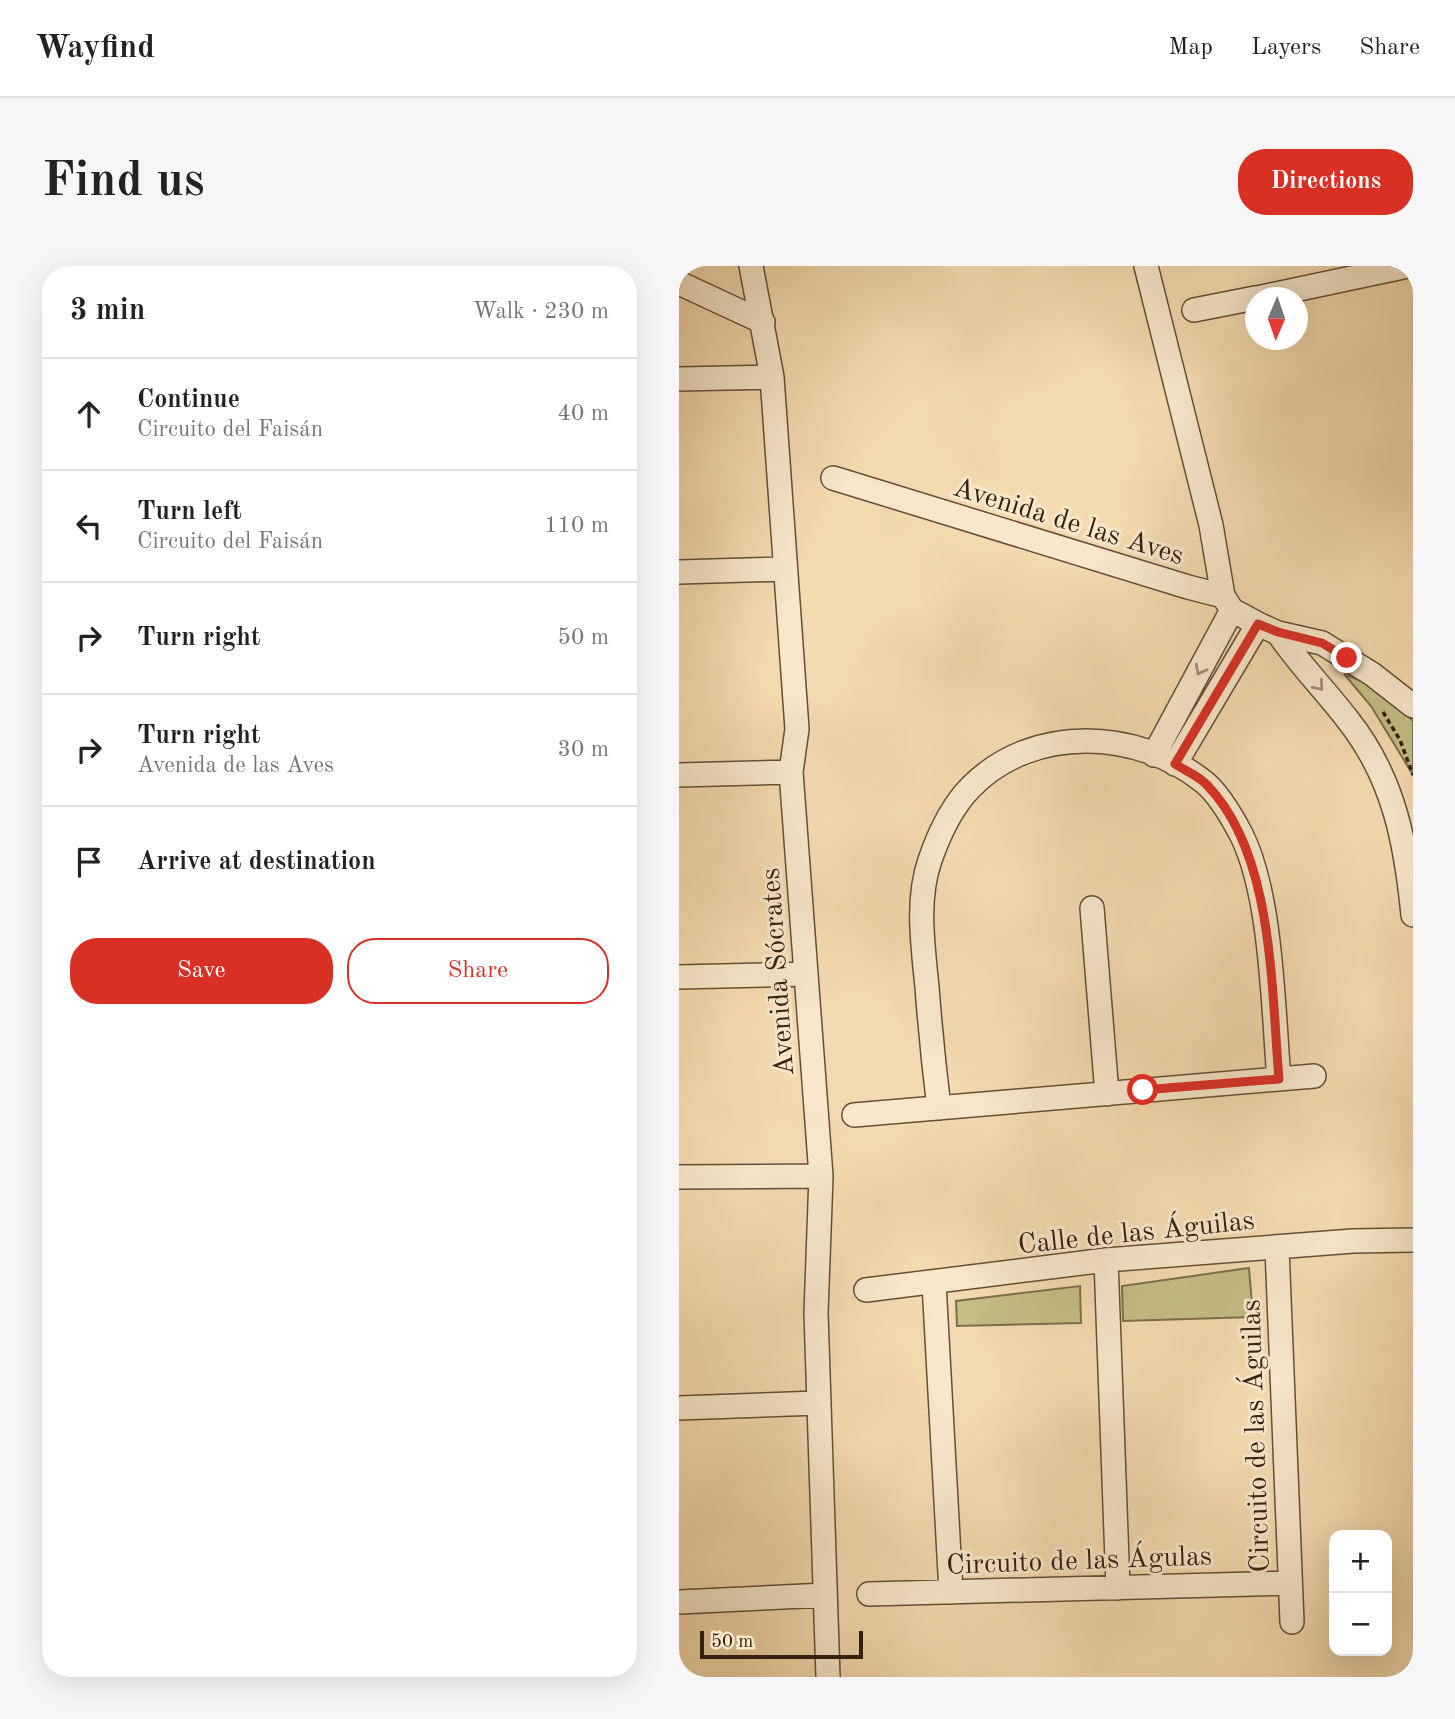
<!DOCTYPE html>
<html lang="en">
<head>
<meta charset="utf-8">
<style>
  :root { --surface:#fff; --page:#f6f6f6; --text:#222; --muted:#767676; --line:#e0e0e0; --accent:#d93025 }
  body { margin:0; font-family:"Old Standard TT",serif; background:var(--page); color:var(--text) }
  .controls { position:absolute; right:21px; bottom:21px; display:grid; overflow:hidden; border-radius:14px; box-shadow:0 7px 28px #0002 }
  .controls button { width:63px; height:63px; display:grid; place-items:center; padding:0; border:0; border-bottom:2px solid var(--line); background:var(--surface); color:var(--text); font:35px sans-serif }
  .compass { position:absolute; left:566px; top:21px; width:63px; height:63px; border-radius:50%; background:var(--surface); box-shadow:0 7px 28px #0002; rotate:182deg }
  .scale { position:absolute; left:21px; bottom:18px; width:163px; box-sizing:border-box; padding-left:7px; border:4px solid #362010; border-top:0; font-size:19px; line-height:24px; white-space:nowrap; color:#362010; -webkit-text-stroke:5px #f8e7cb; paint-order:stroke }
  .stop { position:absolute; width:21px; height:21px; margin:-16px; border:5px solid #d93025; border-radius:50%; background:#fff }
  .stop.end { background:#d93025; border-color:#fff; box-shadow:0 2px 7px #0008 }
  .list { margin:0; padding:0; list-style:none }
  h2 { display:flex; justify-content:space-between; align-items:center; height:91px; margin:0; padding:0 28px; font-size:30px }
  h2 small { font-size:23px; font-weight:400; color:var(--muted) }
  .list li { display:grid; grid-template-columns:46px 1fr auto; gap:21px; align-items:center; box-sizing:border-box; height:112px; padding:0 28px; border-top:2px solid var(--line) }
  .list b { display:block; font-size:26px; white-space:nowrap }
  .list p { margin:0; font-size:23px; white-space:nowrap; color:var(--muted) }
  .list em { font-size:23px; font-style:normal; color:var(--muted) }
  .actions { display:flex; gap:14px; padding:21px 28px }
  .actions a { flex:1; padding:16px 0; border:2px solid var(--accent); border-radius:28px; text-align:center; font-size:24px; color:var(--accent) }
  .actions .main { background:var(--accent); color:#fff }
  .icon { flex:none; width:38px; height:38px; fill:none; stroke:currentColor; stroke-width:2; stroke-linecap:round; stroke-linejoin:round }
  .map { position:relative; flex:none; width:734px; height:1411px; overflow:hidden; border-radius:28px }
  header { display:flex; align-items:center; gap:42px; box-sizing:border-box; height:98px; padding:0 35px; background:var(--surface); border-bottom:2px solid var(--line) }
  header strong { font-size:33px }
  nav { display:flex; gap:38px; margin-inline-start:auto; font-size:24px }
  .intro { display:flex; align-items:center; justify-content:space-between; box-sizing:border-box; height:168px; padding:0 42px }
  h1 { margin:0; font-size:49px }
  .button { padding:18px 32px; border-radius:28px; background:var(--accent); color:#fff; font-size:24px; font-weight:700 }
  main { display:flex; gap:42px; padding:0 42px }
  aside { flex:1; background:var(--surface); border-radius:28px; box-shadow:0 7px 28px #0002 }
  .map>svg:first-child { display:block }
  .green { fill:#c3bd86; stroke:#7c6e4b; stroke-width:2 }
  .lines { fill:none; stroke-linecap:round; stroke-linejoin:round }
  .minor-casing { stroke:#664e38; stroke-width:26 }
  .path { stroke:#362010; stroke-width:3.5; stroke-dasharray:5 3.5; stroke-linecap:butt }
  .minor { stroke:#f8e7cb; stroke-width:23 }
  .oneway { stroke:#a18d77 }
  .route { stroke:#d93025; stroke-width:9 }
  .labels { text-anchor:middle; stroke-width:6; stroke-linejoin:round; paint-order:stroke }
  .street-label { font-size:28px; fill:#362010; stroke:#f8e7cb }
</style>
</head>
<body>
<header>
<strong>Wayfind</strong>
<nav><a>Map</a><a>Layers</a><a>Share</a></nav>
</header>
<div class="intro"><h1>Find us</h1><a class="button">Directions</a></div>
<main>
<aside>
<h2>3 min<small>Walk · 230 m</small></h2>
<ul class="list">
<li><svg class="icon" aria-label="ahead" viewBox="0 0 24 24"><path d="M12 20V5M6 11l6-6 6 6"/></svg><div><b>Continue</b><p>Circuito del Faisán</p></div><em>40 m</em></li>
<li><svg class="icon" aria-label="left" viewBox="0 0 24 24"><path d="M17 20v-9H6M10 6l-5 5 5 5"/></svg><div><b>Turn left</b><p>Circuito del Faisán</p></div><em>110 m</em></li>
<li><svg class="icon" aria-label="right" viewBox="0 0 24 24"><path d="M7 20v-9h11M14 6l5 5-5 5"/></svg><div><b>Turn right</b></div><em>50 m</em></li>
<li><svg class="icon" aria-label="right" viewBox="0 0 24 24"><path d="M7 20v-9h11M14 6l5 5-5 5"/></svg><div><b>Turn right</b><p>Avenida de las Aves</p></div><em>30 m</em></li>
<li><svg class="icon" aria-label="arrive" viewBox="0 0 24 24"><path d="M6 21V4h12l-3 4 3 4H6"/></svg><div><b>Arrive at destination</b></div></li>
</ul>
<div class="actions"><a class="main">Save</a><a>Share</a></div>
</aside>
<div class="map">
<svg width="734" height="1411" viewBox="0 0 734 1411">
  <rect width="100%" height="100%" fill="#f4daaf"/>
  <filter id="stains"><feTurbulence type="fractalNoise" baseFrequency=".00286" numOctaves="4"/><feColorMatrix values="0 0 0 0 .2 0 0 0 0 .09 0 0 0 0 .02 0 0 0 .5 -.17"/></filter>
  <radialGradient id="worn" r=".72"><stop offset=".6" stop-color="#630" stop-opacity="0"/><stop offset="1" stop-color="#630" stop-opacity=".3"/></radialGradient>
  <!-- green -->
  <path class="green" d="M665,408L702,423L734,455V509L692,440Z
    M570,1002L574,1051L444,1055L443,1020Z
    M401,1020L402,1057L278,1060L277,1035Z"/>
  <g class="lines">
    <!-- minor casing -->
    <g class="minor-casing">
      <path id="minor" d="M72,0L93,111L118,463L112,506L142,910L137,1047L149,1411
        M467,0L532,259L544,330
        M0,17L84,56
        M578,32L729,0
        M515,44L576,32
        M0,113L93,111
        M154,212L509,321L544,330L553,344L579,358L599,367L643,377L693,408L734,440
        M0,306L105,303
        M599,367C620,398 646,424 669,454C715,512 727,577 734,649
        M475,489L553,344
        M496,498L579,358
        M0,509L112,506
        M413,642L428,828
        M0,711L126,708
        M260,842C255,801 251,761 248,721C244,680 237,634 251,594C260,568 272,541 292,521C354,458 459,463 525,516C540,528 553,551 562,568C593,629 594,743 600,813
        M175,849L635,810
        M0,911L142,910
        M598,982L613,1356
        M427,994L439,1322
        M255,1017L272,1326
        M187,1024L427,994L674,975L734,974
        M0,1142L139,1137
        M190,1328L611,1317
        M0,1336L146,1329"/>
    </g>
    <!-- path -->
    <path class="path" d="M704,446L721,474L734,509"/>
    <!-- minor -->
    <use href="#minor" class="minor"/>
  </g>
  <!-- one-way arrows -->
  <defs><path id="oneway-chevron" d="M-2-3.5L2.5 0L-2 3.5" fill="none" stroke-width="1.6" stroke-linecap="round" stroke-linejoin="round" transform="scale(1.75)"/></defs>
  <g class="oneway">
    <use href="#oneway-chevron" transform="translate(521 404) rotate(118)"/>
    <use href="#oneway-chevron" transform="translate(640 420) rotate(49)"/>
  </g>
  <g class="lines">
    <!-- route -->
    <path class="route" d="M464,824L600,813C592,722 595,588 528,519C520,510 507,505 496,498L579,358L599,366L643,377L668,392"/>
  </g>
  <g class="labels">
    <!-- street labels -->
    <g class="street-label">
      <text transform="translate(390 254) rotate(17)" y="10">Avenida de las Aves</text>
      <text transform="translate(97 706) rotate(-94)" y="10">Avenida Sócrates</text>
      <text transform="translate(457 965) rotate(-6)" y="10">Calle de las Águilas</text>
      <text transform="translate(575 1170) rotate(-92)" y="10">Circuito de las Águilas</text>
      <text transform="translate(400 1293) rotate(-2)" y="10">Circuito de las Águlas</text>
    </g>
  </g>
  <rect width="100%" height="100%" filter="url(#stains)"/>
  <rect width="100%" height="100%" fill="url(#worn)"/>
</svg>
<div class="controls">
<button>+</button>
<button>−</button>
</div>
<svg class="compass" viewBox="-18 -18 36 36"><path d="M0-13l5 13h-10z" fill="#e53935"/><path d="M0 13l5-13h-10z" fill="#767676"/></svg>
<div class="scale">50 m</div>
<div class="stop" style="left:464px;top:824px"></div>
<div class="stop end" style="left:668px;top:392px"></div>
</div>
</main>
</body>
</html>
